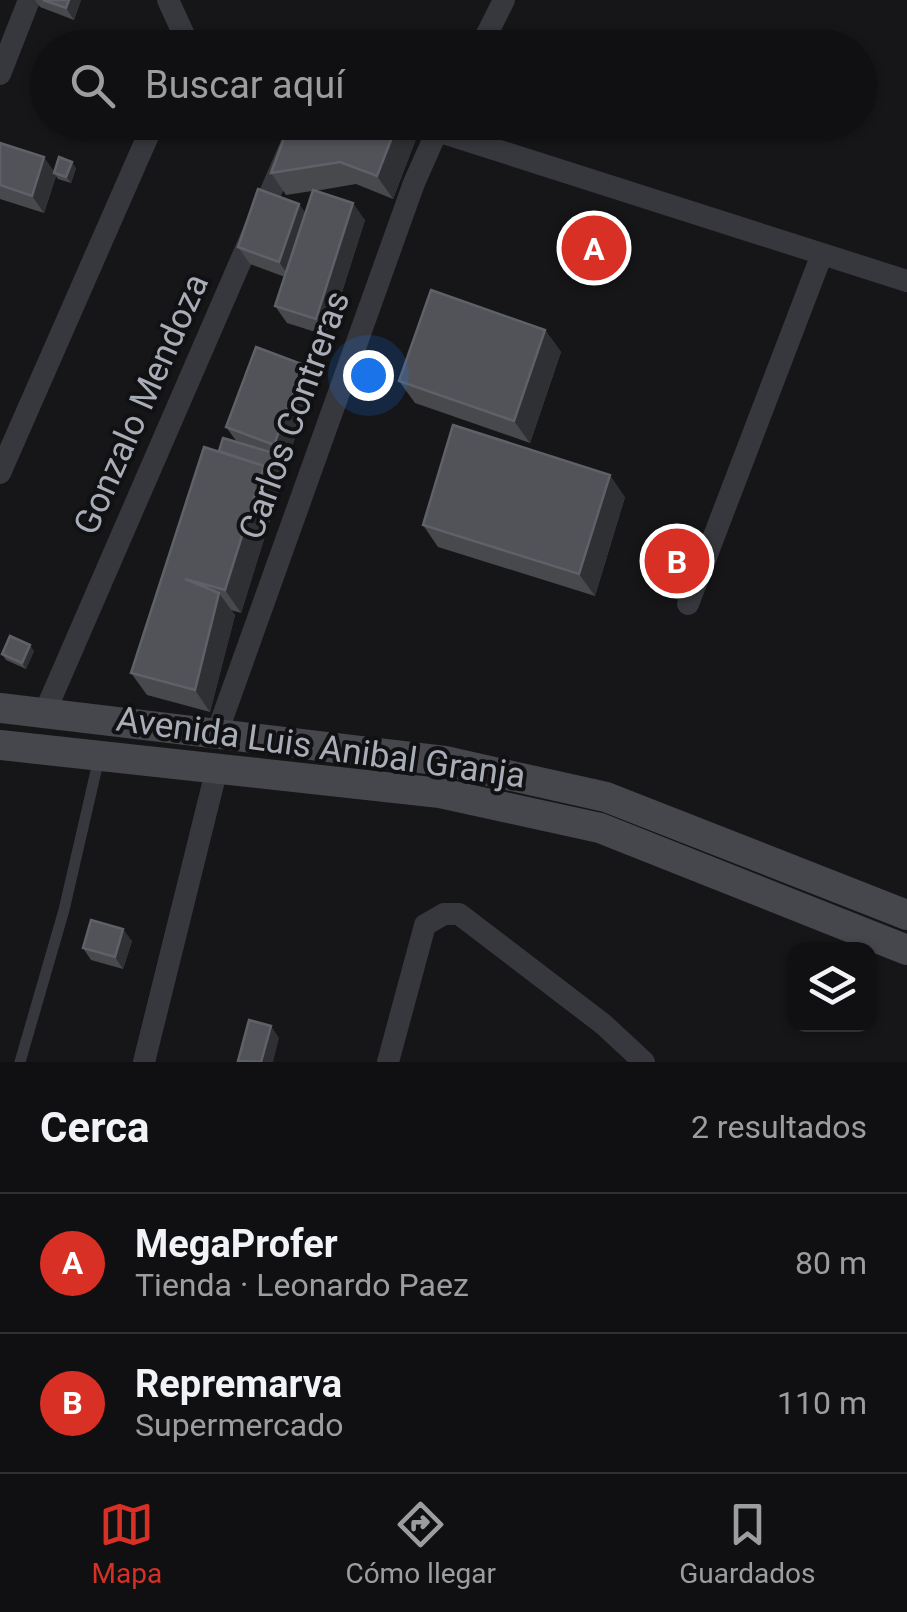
<!DOCTYPE html>
<html lang="es">
<head>
<meta charset="utf-8">
<style>
  :root { --surface:#101012; --page:#19191b; --text:#f1f3f6; --muted:#9c9d9f; --line:#303032; --accent:#d93025 }
  body { margin:0; font-family:Roboto,sans-serif; background:var(--page); color:var(--text) }
  .controls { position:absolute; right:30px; bottom:30px; display:grid; overflow:hidden; border-radius:20px; box-shadow:0 2px 8px #0004 }
  .controls button { width:90px; height:90px; display:grid; place-items:center; padding:0; border:0; border-bottom:2px solid var(--line); background:var(--surface); color:var(--text); font:50px sans-serif }
  .you { position:absolute; left:368px; top:375px; width:35px; height:35px; margin:-25px; border:8px solid #fff; border-radius:50%; background:#1a73e8; box-shadow:0 0 0 15px #1a73e833 }
  .badge { display:grid; place-items:center; width:65px; height:65px; border-radius:50%; background:var(--accent); color:#fff; font-size:32px; font-weight:700 }
  .pin { position:absolute; translate:-50% -50%; border:5px solid #fff; box-shadow:0 2px 10px #0006 }
  .list { margin:0; padding:0; list-style:none }
  h2 { display:flex; justify-content:space-between; align-items:center; height:130px; margin:0; padding:0 40px; font-size:42px }
  h2 small { font-size:32px; font-weight:400; color:var(--muted) }
  .list li { display:grid; grid-template-columns:65px 1fr auto; gap:30px; align-items:center; box-sizing:border-box; height:140px; padding:0 40px; border-top:2px solid var(--line) }
  .list b { display:block; font-size:38px; white-space:nowrap }
  .list p { margin:0; font-size:32px; white-space:nowrap; color:var(--muted) }
  .list em { font-size:32px; font-style:normal; color:var(--muted) }
  .icon { flex:none; width:55px; height:55px; fill:none; stroke:currentColor; stroke-width:2; stroke-linecap:round; stroke-linejoin:round }
  .map { position:relative; flex:none; width:907px; height:1062px; overflow:hidden }
  .search { position:absolute; background:var(--surface); box-shadow:0 2px 8px #0004; left:30px; right:30px; top:30px; height:110px; display:flex; align-items:center; gap:25px; box-sizing:border-box; padding:0 35px; border-radius:55px; color:var(--muted); font-size:38px }
  .sheet { height:410px; background:var(--surface) }
  nav { display:flex; justify-content:space-around; align-items:center; box-sizing:border-box; height:140px; border-top:2px solid var(--line); background:var(--surface); font-size:28px; color:var(--muted) }
  nav a { display:grid; justify-items:center; gap:5px }
  nav .on { color:var(--accent) }
  .map>svg:first-child { display:block }
  .lines { fill:none; stroke-linecap:round; stroke-linejoin:round }
  .service { stroke:#37383d; stroke-width:11 }
  .minor { stroke:#37383d; stroke-width:22 }
  .secondary { stroke:#45474d; stroke-width:30 }
  .wall { fill:#47494d }
  .shaded-wall { fill:#2f3033 }
  .building { fill:#525359; stroke:#5f6168; stroke-width:2.5 }
  .labels { text-anchor:middle; stroke-width:8; stroke-linejoin:round; paint-order:stroke }
  .street-label { font-size:35px; fill:#a8adb8; stroke:#111113 }
</style>
</head>
<body>
<div class="map">
<svg width="907" height="1062" viewBox="0 0 907 1062">
  <rect width="100%" height="100%" fill="#161618"/>
  <g class="lines">
    <!-- service -->
    <path class="service" d="M20,1062L64,910L99,758"/>
    <!-- minor -->
    <path class="minor" d="M168,0L190,48
      M480,48L504,0
      M0,74L29,0
      M409,122L907,281
      M0,473L154,122
      M688,604L822,254
      M45,712L301,122
      M217,733L414,183L441,122
      M144,1062L217,768
      M388,1062L425,925L444,914H459L603,1024L644,1062"/>
    <!-- secondary -->
    <path class="secondary" d="M0,708L445,761L606,797L907,915
      M0,745L440,793L600,828L907,950"/>
  </g>
  <!-- wall -->
  <path class="wall" d="M35,0H81L74,20L40,7Z
    M416,139L393,199L356,184L315,191L365,220L328,336L287,323L275,306L285,277L250,264L238,247L299,204L305,213L312,191L286,195L271,173Z
    M0,143L55,172L76,168L71,183L58,179L56,176L44,213L0,199Z
    M545,330L561,352L530,443L415,403L399,381Z
    M316,382L286,462L277,459L281,465V484L276,482L280,488L241,613L231,610L235,615L210,712L147,695L131,673L219,451L237,442L226,427Z
    M625,497L595,596L438,547L423,525Z
    M34,651L26,669L6,660L2,654Z
    M132,941L123,969L91,960L83,948Z"/>
  <!-- shaded-wall -->
  <path class="shaded-wall" d="M69,0H81L74,20L66,8Z
    M398,122H404L416,139L393,199L377,176Z
    M44,157L56,174L54,173L56,176L44,213L32,196Z
    M72,162L76,168L71,183L66,177Z
    M353,203L365,220L328,336L316,319Z
    M299,204L311,221L291,279L279,262Z
    M545,330L561,352L530,443L514,421Z
    M304,365L316,382L286,462L274,445Z
    M273,453L281,465V484L273,472Z
    M264,466L280,488L241,613L225,590Z
    M610,475L625,497L595,596L579,574Z
    M219,593L235,615L210,712L195,690Z
    M30,645L34,651L26,669L22,663Z
    M123,929L132,941L123,969L115,957Z
    M271,1026L279,1038L273,1062H261Z"/>
  <!-- building -->
  <path class="building" d="M43,0H69L66,8Z
    M290,122H398L377,176L340,162L271,173Z
    M0,143L44,157L32,196L0,185Z
    M59,157L72,162L66,177L54,173Z
    M258,189L299,204L279,262L238,247Z
    M313,190L353,203L316,319L275,306Z
    M431,290L545,330L514,421L399,381Z
    M256,347L304,365L274,445L226,427Z
    M453,425L610,475L579,574L423,525Z
    M223,438L273,453V472L267,470L264,466L219,451Z
    M204,447L264,466L225,590L185,579L219,593L195,690L131,673Z
    M10,636L30,645L22,663L2,654Z
    M91,920L123,929L115,957L83,948Z
    M249,1020L271,1026L261,1062L238,1061Z"/>
  <g class="labels">
    <!-- street labels -->
    <g class="street-label">
      <text transform="translate(141 404) rotate(-66)" y="12">Gonzalo Mendoza</text>
      <text transform="translate(294 415) rotate(-70)" y="12">Carlos Contreras</text>
      <text transform="translate(321 747) rotate(8)" y="12">Avenida Luis Anibal Granja</text>
    </g>
  </g>
</svg>
<div class="controls">
<button><svg class="icon" aria-label="layers" viewBox="0 0 24 24"><path d="M12 4l9 5-9 5-9-5zM3 14l9 5 9-5"/></svg></button>
</div>
<div class="you"></div>
<div class="pin badge" style="left:594px;top:248px">A</div>
<div class="pin badge" style="left:677px;top:561px">B</div>
<div class="search"><svg class="icon" aria-label="search" viewBox="0 0 24 24"><circle cx="10" cy="10" r="6"/><path d="M15 15l6 6"/></svg>Buscar aquí</div>
</div>
<section class="sheet">
<h2>Cerca<small>2 resultados</small></h2>
<ul class="list">
<li><span class="badge">A</span><div><b>MegaProfer</b><p>Tienda · Leonardo Paez</p></div><em>80 m</em></li>
<li><span class="badge">B</span><div><b>Repremarva</b><p>Supermercado</p></div><em>110 m</em></li>
</ul>
</section>
<nav>
<a class="on"><svg class="icon" aria-label="map" viewBox="0 0 24 24"><path d="M3 6l6-2 6 2 6-2v14l-6 2-6-2-6 2zM9 4v14M15 6v14"/></svg>Mapa</a>
<a><svg class="icon" aria-label="directions" viewBox="0 0 24 24"><path d="M12 3l9 9-9 9-9-9zM9 14v-3h6M13 9l2 2-2 2"/></svg>Cómo llegar</a>
<a><svg class="icon" aria-label="saved" viewBox="0 0 24 24"><path d="M7 4h10v16l-5-4-5 4z"/></svg>Guardados</a>
</nav>
</body>
</html>
